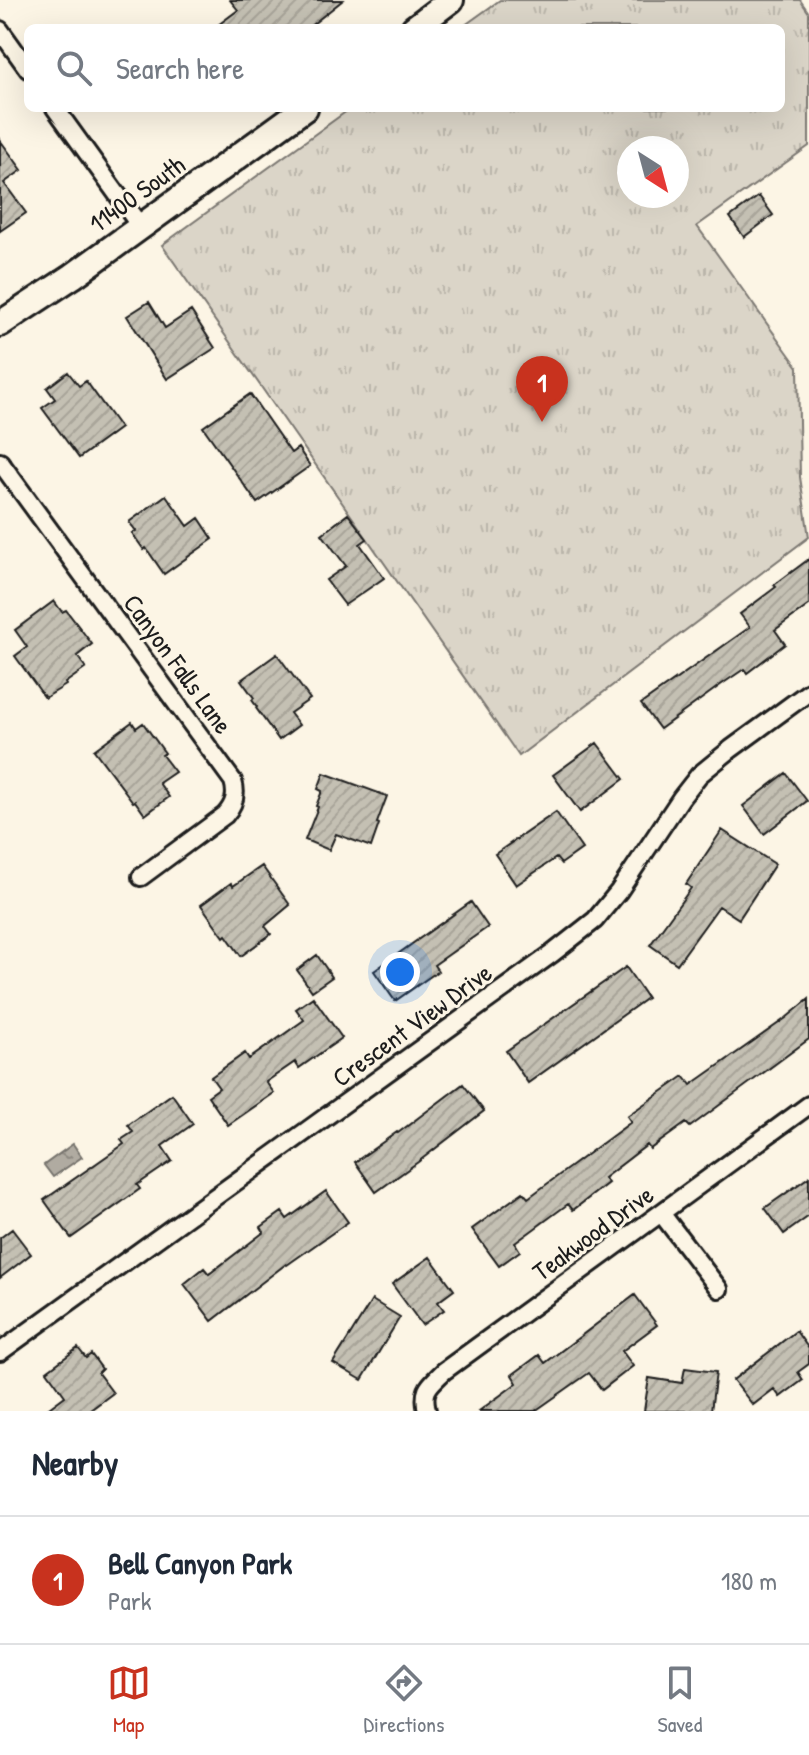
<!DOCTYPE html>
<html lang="en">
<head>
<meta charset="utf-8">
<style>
  :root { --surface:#fff; --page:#f2f2f3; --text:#1f2937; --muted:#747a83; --line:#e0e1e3; --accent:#c8321e }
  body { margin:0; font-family:"Patrick Hand",sans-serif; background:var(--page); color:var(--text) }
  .compass { position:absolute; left:617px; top:136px; width:72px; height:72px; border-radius:50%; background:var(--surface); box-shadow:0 8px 32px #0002; rotate:144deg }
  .you { position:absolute; left:400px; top:972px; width:28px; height:28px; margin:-20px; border:6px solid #fff; border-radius:50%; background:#1a73e8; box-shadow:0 0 0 12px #1a73e833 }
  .badge { display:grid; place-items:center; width:52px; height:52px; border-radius:50%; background:var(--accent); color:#fff; font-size:26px; font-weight:700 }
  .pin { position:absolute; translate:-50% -66px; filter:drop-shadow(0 2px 4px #0008) }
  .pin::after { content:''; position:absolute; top:42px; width:28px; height:24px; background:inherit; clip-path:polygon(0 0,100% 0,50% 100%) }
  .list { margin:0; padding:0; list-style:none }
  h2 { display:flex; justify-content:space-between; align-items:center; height:104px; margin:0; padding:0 32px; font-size:34px }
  h2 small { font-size:26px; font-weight:400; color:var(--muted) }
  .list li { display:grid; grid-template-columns:52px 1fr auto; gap:24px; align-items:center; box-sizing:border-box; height:128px; padding:0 32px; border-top:2px solid var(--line) }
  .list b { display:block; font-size:30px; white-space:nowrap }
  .list p { margin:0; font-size:26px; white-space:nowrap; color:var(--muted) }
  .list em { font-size:26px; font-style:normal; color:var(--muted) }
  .icon { flex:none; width:44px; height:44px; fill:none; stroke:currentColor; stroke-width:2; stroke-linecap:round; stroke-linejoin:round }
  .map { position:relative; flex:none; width:809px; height:1411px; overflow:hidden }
  .search { position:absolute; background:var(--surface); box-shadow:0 8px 32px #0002; left:24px; right:24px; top:24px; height:88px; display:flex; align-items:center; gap:20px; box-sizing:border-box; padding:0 28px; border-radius:12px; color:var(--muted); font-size:30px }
  .sheet { height:232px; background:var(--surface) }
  nav { display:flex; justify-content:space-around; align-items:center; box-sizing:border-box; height:112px; border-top:2px solid var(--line); background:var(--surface); font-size:22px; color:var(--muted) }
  nav a { display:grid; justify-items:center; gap:4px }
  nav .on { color:var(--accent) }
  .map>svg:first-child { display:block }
  .park { fill:url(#park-tufts); stroke:#7c7872; stroke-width:2; fill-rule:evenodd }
  .water { fill:url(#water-ripples); stroke:#75726c; stroke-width:2 }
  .building { fill:url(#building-hatch); stroke:#1c1c1c; stroke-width:2 }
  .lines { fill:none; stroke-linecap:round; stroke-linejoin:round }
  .street-casing { stroke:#1c1c1c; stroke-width:22 }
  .secondary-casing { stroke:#1c1c1c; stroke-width:30 }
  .street { stroke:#fcf5e5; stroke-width:16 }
  .secondary { stroke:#fcf5e5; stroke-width:24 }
  .labels { text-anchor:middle; stroke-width:6; stroke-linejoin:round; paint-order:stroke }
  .street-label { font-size:26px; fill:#1c1c1c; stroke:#fcf5e5 }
</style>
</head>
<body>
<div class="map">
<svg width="809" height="1411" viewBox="0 0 809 1411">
  <defs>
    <pattern id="park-tufts" width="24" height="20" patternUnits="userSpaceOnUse" patternTransform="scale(2)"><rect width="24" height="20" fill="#dbd5c8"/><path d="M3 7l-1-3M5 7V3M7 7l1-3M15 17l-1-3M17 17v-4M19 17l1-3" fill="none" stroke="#bbb6ab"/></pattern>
    <pattern id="water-ripples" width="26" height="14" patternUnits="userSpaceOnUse" patternTransform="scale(2)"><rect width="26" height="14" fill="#b0aba1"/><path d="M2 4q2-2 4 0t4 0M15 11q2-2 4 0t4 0" fill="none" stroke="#8e8a82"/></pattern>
    <pattern id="building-hatch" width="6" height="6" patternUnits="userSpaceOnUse" patternTransform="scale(2)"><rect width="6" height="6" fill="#c4c0b3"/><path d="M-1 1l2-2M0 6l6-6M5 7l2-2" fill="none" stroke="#a8a499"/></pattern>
  </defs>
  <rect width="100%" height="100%" fill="#fcf5e5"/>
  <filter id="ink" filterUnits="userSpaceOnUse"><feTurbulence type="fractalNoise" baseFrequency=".0125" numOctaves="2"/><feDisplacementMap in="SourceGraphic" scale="16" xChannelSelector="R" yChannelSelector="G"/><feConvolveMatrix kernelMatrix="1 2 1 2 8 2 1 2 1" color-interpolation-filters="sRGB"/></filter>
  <g filter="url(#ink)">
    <!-- park -->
    <path class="park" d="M500,0H800L809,13V146L697,226L798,367L800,477L809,537L519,756L162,245L351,108H781V28H461ZM677,148V196H629V148Z"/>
    <!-- water -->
    <path class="water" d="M73,1144L82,1157L53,1177L44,1165Z"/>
    <!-- building -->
    <path class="building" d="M230,0H343L308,28H214L238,10Z
      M0,140L22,170L4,183L26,213L0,231Z
      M759,196L773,215L744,237L730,217Z
      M149,302L165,328L191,311L215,348L167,379L127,316Z
      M68,372L79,386L86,381L120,428L79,458L42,408L55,399L47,388Z
      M250,394L291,453L298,448L310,466L257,503L203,427Z
      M166,495L188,526L199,518L213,539L164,574L146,548L144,550L132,533L136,531L129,522Z
      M348,514L367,539L360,544L384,578L345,605L326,580L346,566L322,534Z
      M809,559V605L775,630L785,644L747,673L744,669L722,684L660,729L641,704L750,627L740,614L776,587L774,585Z
      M54,601L62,612L66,610L92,644L77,656L86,668L65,683L66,685L45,698L15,656L27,647L15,630Z
      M277,654L310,699L290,713L299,725L279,740L256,708L257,707L252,700L254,698L241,680Z
      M132,722L136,728L143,723L165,753L162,755L175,772L159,783L169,797L145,815L135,801L133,802L94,750Z
      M597,743L624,779L580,812L553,775Z
      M324,773L387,796L377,823L379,824L371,847L336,834L329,850L305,840L318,807L316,806L322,791L318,789Z
      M786,773L807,801L764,834L743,806Z
      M556,812L582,849L561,864L556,858L516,885L495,854Z
      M722,830L775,864L739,919L719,906L677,964L650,945L691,888L686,884Z
      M262,866L290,905L265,926L271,934L241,956L226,935L224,937L201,905L231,883L233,886Z
      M471,902L488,927L434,965L438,971L395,1001L374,971Z
      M317,955L332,977L312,991L297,970Z
      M626,967L647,998L528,1083L506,1051Z
      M313,997L342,1038L299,1068L295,1062L266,1082L274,1093L228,1125L208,1096L219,1088L211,1077L245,1053L249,1059L304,1020L296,1009Z
      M809,999V1039L690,1127L686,1123L650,1149L647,1145L604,1178L608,1183L573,1210L568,1204L515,1243L520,1251L499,1266L472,1229L523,1192L528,1198L631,1122L627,1116L684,1076L691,1085L786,1018Z
      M463,1084L484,1111L418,1162L376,1192L355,1162L397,1132L398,1133Z
      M172,1094L193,1124L162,1146L172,1161L137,1185L140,1189L71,1238L44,1200L124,1144L121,1140L133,1132L128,1125Z
      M809,1177V1216L784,1234L765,1208Z
      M326,1191L348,1222L287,1265L286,1264L212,1321L184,1284L204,1268L209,1274L264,1232L261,1227L282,1212L287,1219Z
      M12,1229L31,1254L0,1278V1238Z
      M430,1257L454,1290L438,1302L444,1310L422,1325L392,1284Z
      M635,1295L657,1325L622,1351L633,1366L602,1390L589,1373L535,1411H479L517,1383L512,1375L539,1355L545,1363Z
      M372,1300L400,1317L362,1380L333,1363Z
      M796,1331L809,1349V1364L798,1372L803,1380L780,1397L774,1389L753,1405L733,1380Z
      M78,1348L86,1358L91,1354L102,1369L98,1373L113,1393L89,1411H45L65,1396L47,1371Z
      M685,1368L716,1372L711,1411H644L649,1378L682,1383Z"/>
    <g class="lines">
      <!-- street casing -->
      <g class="street-casing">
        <path id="street" d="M0,30L28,69
          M55,108L140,226
          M0,462L233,781C237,794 235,804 225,815L141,877
          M661,1213L719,1289
          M0,1352L553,953L595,920L619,891L681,798L699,775L731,749L809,692
          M427,1411C422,1389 429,1386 444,1371L809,1105"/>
      </g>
      <!-- secondary casing -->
      <g class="secondary-casing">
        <path id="secondary" d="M414,28L451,0
          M0,324L73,276L305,108"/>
      </g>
      <!-- street -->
      <use href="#street" class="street"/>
      <!-- secondary -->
      <use href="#secondary" class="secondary"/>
    </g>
  </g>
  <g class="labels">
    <!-- street labels -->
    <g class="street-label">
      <text transform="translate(137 194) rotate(-36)" y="9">11400 South</text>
      <text transform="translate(178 664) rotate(54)" y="9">Canyon Falls Lane</text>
      <text transform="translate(412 1025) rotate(-36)" y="9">Crescent View Drive</text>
      <text transform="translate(593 1233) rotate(-36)" y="9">Teakwood Drive</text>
    </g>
  </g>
</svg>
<svg class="compass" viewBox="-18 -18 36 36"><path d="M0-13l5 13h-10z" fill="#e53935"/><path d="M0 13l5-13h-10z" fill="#747a83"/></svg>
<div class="you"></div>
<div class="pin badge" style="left:542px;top:422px">1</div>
<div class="search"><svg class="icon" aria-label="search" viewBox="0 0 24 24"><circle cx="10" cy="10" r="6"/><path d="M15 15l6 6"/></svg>Search here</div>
</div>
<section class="sheet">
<h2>Nearby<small></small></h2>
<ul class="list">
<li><span class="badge">1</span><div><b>Bell Canyon Park</b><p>Park</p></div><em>180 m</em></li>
</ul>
</section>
<nav>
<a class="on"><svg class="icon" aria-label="map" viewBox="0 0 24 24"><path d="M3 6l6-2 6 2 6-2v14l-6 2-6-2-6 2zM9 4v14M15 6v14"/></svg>Map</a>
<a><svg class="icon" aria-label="directions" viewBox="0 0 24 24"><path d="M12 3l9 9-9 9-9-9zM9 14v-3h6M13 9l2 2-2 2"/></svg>Directions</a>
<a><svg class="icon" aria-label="saved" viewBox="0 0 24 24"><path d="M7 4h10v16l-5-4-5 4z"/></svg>Saved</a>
</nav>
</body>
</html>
